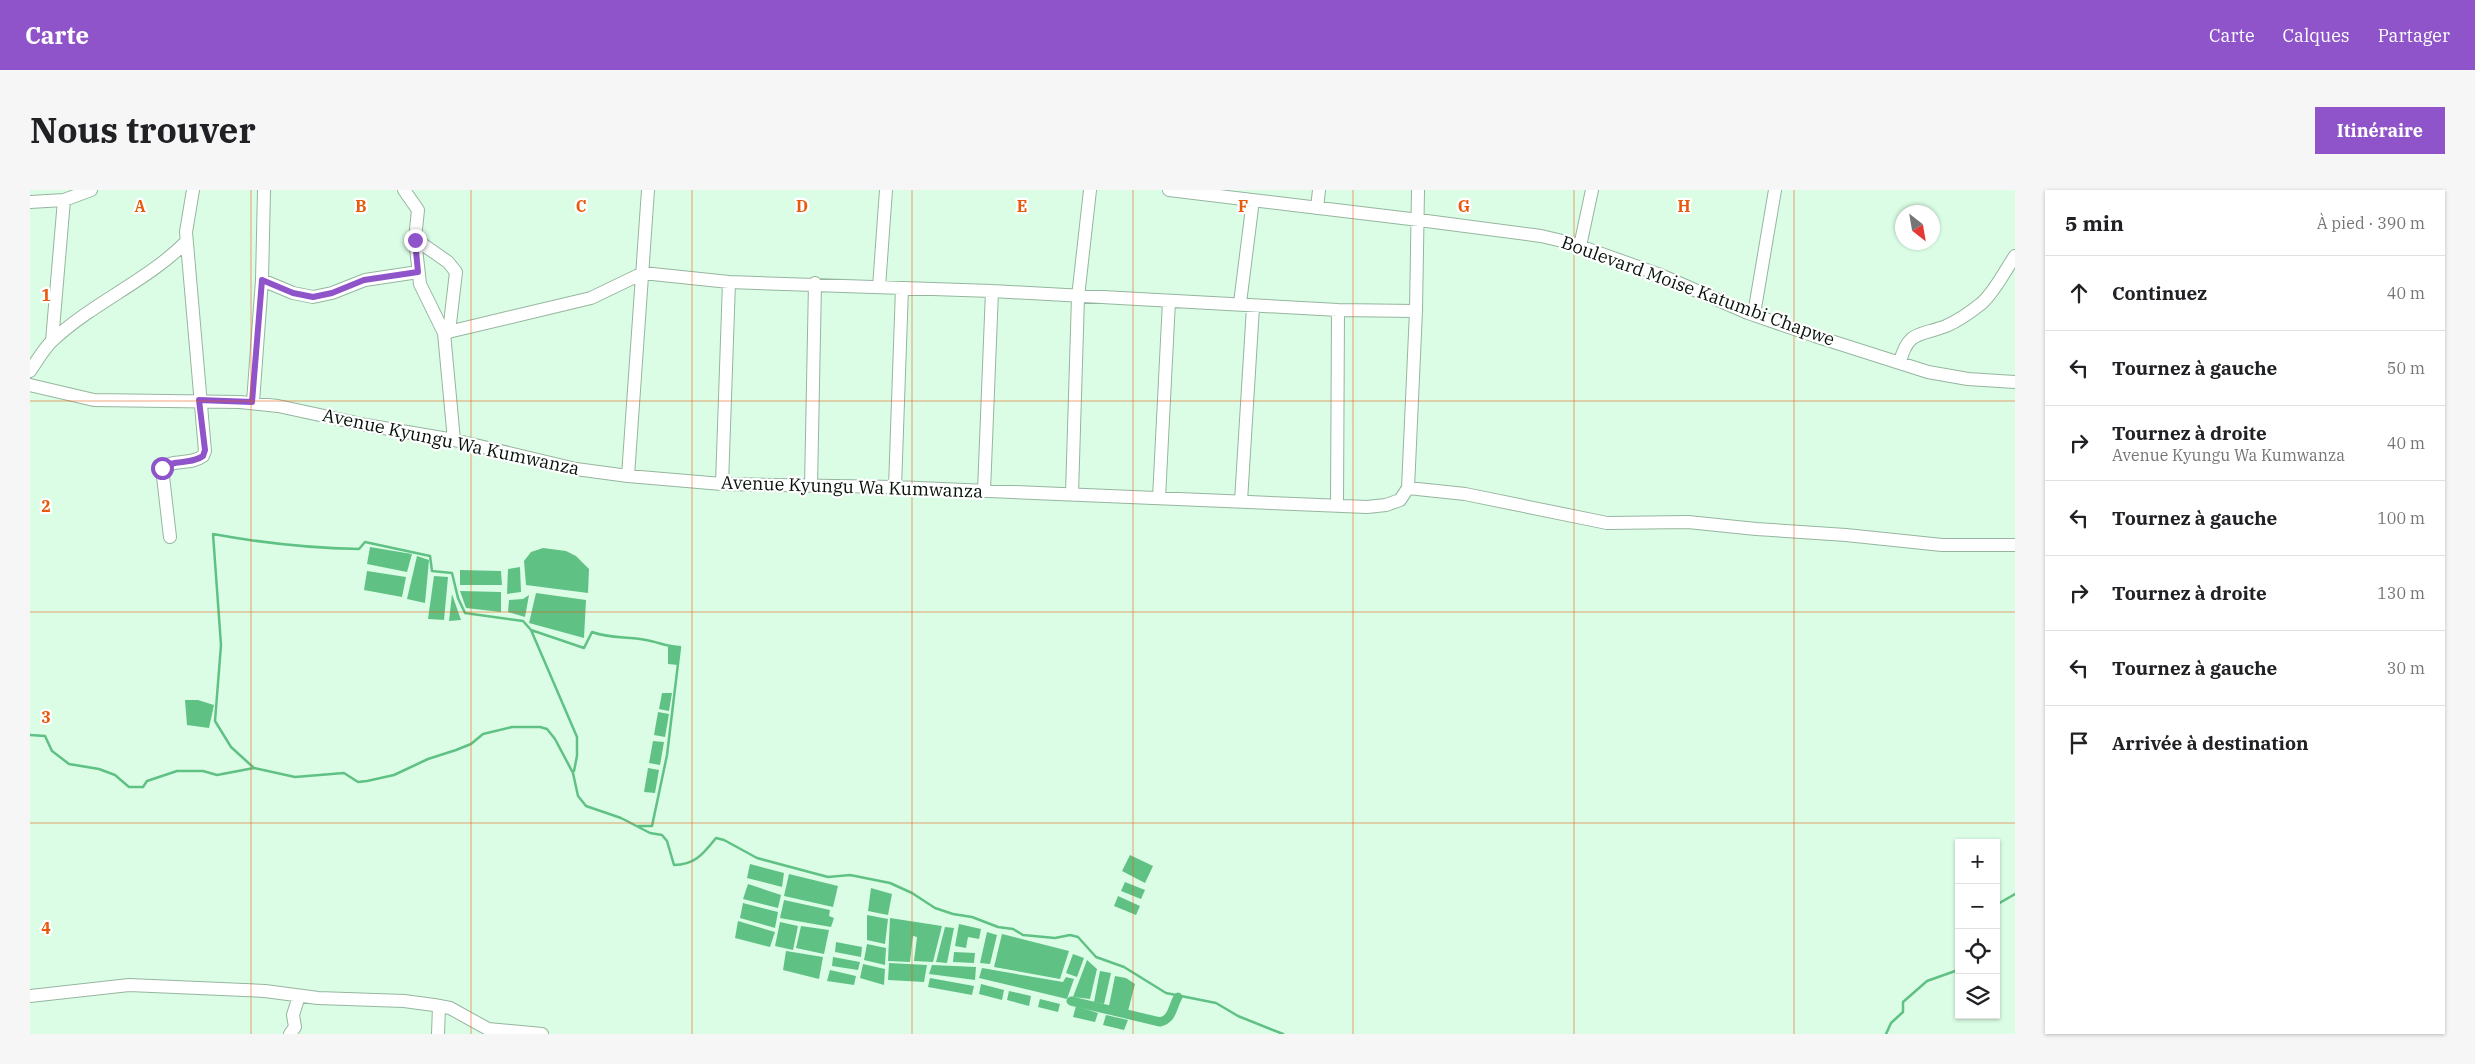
<!DOCTYPE html>
<html lang="fr">
<head>
<meta charset="utf-8">
<style>
  :root { --surface:#fff; --page:#f6f6f6; --text:#202124; --muted:#757577; --line:#e0e0e0; --accent:#9054ca }
  body { margin:0; font-family:"IBM Plex Serif",serif; background:var(--page); color:var(--text) }
  .controls { position:absolute; right:15px; bottom:15px; display:grid; overflow:hidden; border-radius:0px; box-shadow:0 1px 4px #0004 }
  .controls button { width:45px; height:45px; display:grid; place-items:center; padding:0; border:0; border-bottom:1px solid var(--line); background:var(--surface); color:var(--text); font:25px sans-serif }
  .compass { position:absolute; left:1865px; top:15px; width:45px; height:45px; border-radius:50%; background:var(--surface); box-shadow:0 1px 4px #0004; rotate:149deg }
  .stop { position:absolute; width:15px; height:15px; margin:-11px; border:4px solid #9054ca; border-radius:50%; background:#fff }
  .stop.end { background:#9054ca; border-color:#fff; box-shadow:0 1px 5px #0008 }
  .list { margin:0; padding:0; list-style:none }
  h2 { display:flex; justify-content:space-between; align-items:center; height:65px; margin:0; padding:0 20px; font-size:21px }
  h2 small { font-size:16px; font-weight:400; color:var(--muted) }
  .list li { display:grid; grid-template-columns:32px 1fr auto; gap:15px; align-items:center; box-sizing:border-box; height:75px; padding:0 20px; border-top:1px solid var(--line) }
  .list b { display:block; font-size:19px; white-space:nowrap }
  .list p { margin:0; font-size:16px; white-space:nowrap; color:var(--muted) }
  .list em { font-size:16px; font-style:normal; color:var(--muted) }
  .icon { flex:none; width:28px; height:28px; fill:none; stroke:currentColor; stroke-width:2; stroke-linecap:round; stroke-linejoin:round }
  .map { position:relative; flex:none; width:1985px; height:844px; overflow:hidden; border-radius:0px }
  header { display:flex; align-items:center; gap:30px; box-sizing:border-box; height:70px; padding:0 25px; background:var(--accent); color:#fff }
  header strong { font-size:24px }
  nav { display:flex; gap:28px; margin-inline-start:auto; font-size:18px }
  .intro { display:flex; align-items:center; justify-content:space-between; box-sizing:border-box; height:120px; padding:0 30px }
  h1 { margin:0; font-size:35px }
  .button { padding:12px 22px; border-radius:0px; background:var(--accent); color:#fff; font-size:18px; font-weight:700 }
  main { display:flex; gap:30px; padding:0 30px }
  aside { flex:1; background:var(--surface); border-radius:0px; box-shadow:0 1px 4px #0004 }
  .map>svg:first-child { display:block }
  .water { fill:#60c185 }
  .lines { fill:none; stroke-linecap:round; stroke-linejoin:round }
  .stream { stroke:#60c185; stroke-width:2.5 }
  .canal { stroke:#60c185; stroke-width:9 }
  .minor-casing { stroke:#96b59f; stroke-width:14 }
  .minor { stroke:#fff; stroke-width:12 }
  .route { stroke:#9054ca; stroke-width:6 }
  .grid { fill:none; stroke:#e8590c; stroke-width:1; stroke-opacity:0.55 }
  .labels { text-anchor:middle; stroke-width:4.5; stroke-linejoin:round; paint-order:stroke }
  .street-label { font-size:18px; fill:#061109; stroke:#fff }
  .grid-label { font-size:16px; text-anchor:middle; font-weight:bold; fill:#e8590c; stroke:#fff; stroke-width:4.5; stroke-linejoin:round; paint-order:stroke }
</style>
</head>
<body>
<header>
<strong>Carte</strong>
<nav><a>Carte</a><a>Calques</a><a>Partager</a></nav>
</header>
<div class="intro"><h1>Nous trouver</h1><a class="button">Itinéraire</a></div>
<main>
<div class="map">
<svg width="1985" height="844" viewBox="0 0 1985 844">
  <rect width="100%" height="100%" fill="#dbfde5"/>
  <!-- water -->
  <path class="water" d="M340,357L382,364L377,382L337,374Z
    M513,358L536,361L546,366L559,379L558,403L496,395L494,371L501,362Z
    M387,366L399,370L395,413L377,409Z
    M490,377L491,402L477,404L478,379Z
    M430,380L471,381L472,395H430Z
    M337,381L376,387L372,407L334,400Z
    M404,386L418,387L414,430L398,429Z
    M430,401L471,402V422L436,418Z
    M506,403L556,410L554,448L499,433Z
    M422,404L431,430L419,431Z
    M499,405L495,427L478,422L479,410L493,409Z
    M638,457H650L648,475L638,474Z
    M632,503H642L639,521L629,519Z
    M155,510H168L184,515L179,538L157,535Z
    M628,522L639,524L635,547L624,545Z
    M623,551L634,552L630,575L619,573Z
    M618,578L629,580L625,603L614,602Z
    M1100,665L1123,676L1115,693L1092,681Z
    M720,674L754,683L752,697L717,688Z
    M759,684L808,696L803,717L754,706Z
    M1095,692L1115,700L1111,709L1091,701Z
    M718,694L751,705L748,718L713,709Z
    M841,698L862,704L858,725L838,721Z
    M1088,706L1110,716L1106,725L1084,716Z
    M754,710L800,720L799,726L804,728L801,737L750,728Z
    M713,713L748,722L745,738L710,728Z
    M837,725L858,729L855,754L837,750Z
    M860,728L912,736L903,772L884,771L887,747L883,746L880,772L858,771Z
    M708,731L745,742L740,757L705,748Z
    M750,732L768,736L763,760L745,756Z
    M929,734L951,739L949,749L938,747L936,758L925,756Z
    M771,736L799,740L794,764L766,758Z
    M915,737L924,738L917,773L906,772Z
    M957,742L967,745L960,774L950,773Z
    M972,744L1039,761L1030,789L964,777Z
    M806,752L832,757L831,767L805,762Z
    M837,754L856,758L855,775L834,770Z
    M756,761L793,767L789,789L753,780Z
    M924,762L945,763L944,773L923,772Z
    M1043,764L1054,768L1047,787L1036,783Z
    M803,767L830,772L828,780L802,776Z
    M1057,770L1067,779L1060,809L1043,807Z
    M859,773L897,775L894,792L858,790Z
    M833,774L855,779L854,795L830,788Z
    M902,775L946,777L945,790L899,784Z
    M952,778L1033,792L1036,787L1044,789L1037,809L949,788Z
    M800,780L826,786L824,795L797,791Z
    M1070,781L1081,783L1074,814L1064,812Z
    M1085,786L1096,788L1105,794L1098,821L1079,816Z
    M900,788L944,796L942,805L898,797Z
    M951,794L974,800L972,810L949,804Z
    M979,801L1001,806L999,816L977,810Z
    M1010,809L1030,814L1028,822L1008,817Z
    M1046,816L1068,823L1065,832L1043,827Z
    M1076,825L1098,830L1094,840L1073,835Z"/>
  <g class="lines">
    <!-- stream -->
    <path class="stream" d="M501,440L547,547V566L544,581
      M0,545L15,546L22,561L39,574L69,579L85,585L99,597H113L117,591L147,581H173L187,585L224,578L265,587L314,583L328,592L337,591L364,585L398,569L426,560L441,554L453,544L482,537H510L517,539L525,549L543,583L548,606L556,616L591,628L620,643L632,645L637,651L644,675C665,675 673,664 686,648L694,650L727,668L798,687L820,685L860,693L882,703L905,718L923,724L942,727L968,737L983,739L993,745L1025,748L1040,745L1048,747L1066,767L1094,777L1136,803L1186,813L1208,826L1253,844
      M224,578L201,557L185,531L191,455L183,344C232,353 279,358 329,359L335,352L400,366L402,381L422,383L428,408L435,423L493,431L501,440L554,458L562,442C580,449 597,446 616,450C628,452 638,457 650,457L637,565L622,636H608
      M1966,715L1985,704
      M1856,844L1861,833L1873,822V812L1897,791L1928,780L1929,777"/>
    <!-- canal -->
    <path class="canal" d="M1041,811L1130,832C1143,829 1142,817 1148,807"/>
    <!-- minor casing -->
    <g class="minor-casing">
      <path id="minor" d="M374,0L388,20L385,49L390,94L414,143L424,250
        M1139,0L1389,30L1511,46L1541,53L1628,84L1718,123L1785,146L1898,182L1938,189L1985,192
        M0,12L34,10L61,0
        M1287,18L1289,0
        M385,49L418,72L426,82L419,142
        M1550,56L1562,0
        M232,90L263,103L283,107L302,103L335,90L388,82
        M849,97L856,0
        M1210,113L1223,10
        M1724,124L1745,0
        M414,143L561,108L613,83L699,92L962,101L1308,120L1386,121
        M22,151L34,10
        M1870,172C1878,140 1890,146 1916,136C1928,131 1942,121 1952,113C1966,100 1974,82 1985,66
        M0,181C7,171 14,158 23,150C64,112 117,91 156,52
        M0,195L64,210L210,212L248,216L336,235L424,250L546,279L598,286L692,294L865,297L1337,317L1356,315L1370,310L1378,298L1386,121L1388,0
        M223,212L232,90L234,0
        M598,286L618,0
        M692,294L699,92
        M781,296L785,93
        M865,297L872,98
        M1378,298L1435,304L1577,333L1658,332L1726,339L1816,345L1912,355H1985
        M954,301L962,101
        M1042,304L1048,107L1060,0
        M1129,308L1139,111
        M1211,311L1223,117
        M1307,315L1308,120
        M140,347L132,278C143,269 161,275 173,266L175,261L156,42L163,0
        M0,806L99,795L235,801L288,808L374,811L404,815L420,818L458,839L512,844
        M260,844L265,837L263,825L269,806
        M408,844L409,816"/>
    </g>
    <!-- minor -->
    <use href="#minor" class="minor"/>
  </g>
  <g class="lines">
    <!-- route -->
    <path class="route" d="M132,278C144,269 161,275 173,266L175,260L169,210L222,212L232,90L263,103L283,107L302,103L334,90L388,82L385,50"/>
  </g>
  <!-- grid -->
  <path class="grid" d="M221,0V844M441,0V844M662,0V844M882,0V844M1103,0V844M1323,0V844M1544,0V844M1764,0V844M0,211H1985M0,422H1985M0,633H1985"/>
  <g class="labels">
    <!-- street labels -->
    <g class="street-label">
      <text transform="translate(1668 101) rotate(20)" y="6">Boulevard Moise Katumbi Chapwe</text>
      <text transform="translate(421 252) rotate(12)" y="6">Avenue Kyungu Wa Kumwanza</text>
      <text transform="translate(822 297) rotate(2)" y="6">Avenue Kyungu Wa Kumwanza</text>
    </g>
  </g>
  <g class="grid-label">
    <text x="110" y="22">A</text>
    <text x="331" y="22">B</text>
    <text x="551" y="22">C</text>
    <text x="772" y="22">D</text>
    <text x="992" y="22">E</text>
    <text x="1213" y="22">F</text>
    <text x="1434" y="22">G</text>
    <text x="1654" y="22">H</text>
    <text x="16" y="111">1</text>
    <text x="16" y="322">2</text>
    <text x="16" y="533">3</text>
    <text x="16" y="744">4</text>
  </g>
</svg>
<div class="controls">
<button>+</button>
<button>−</button>
<button><svg class="icon" aria-label="locate" viewBox="0 0 24 24"><circle cx="12" cy="12" r="6"/><path d="M12 2v4M12 18v4M2 12h4M18 12h4"/></svg></button>
<button><svg class="icon" aria-label="layers" viewBox="0 0 24 24"><path d="M12 4l9 5-9 5-9-5zM3 14l9 5 9-5"/></svg></button>
</div>
<svg class="compass" viewBox="-18 -18 36 36"><path d="M0-13l5 13h-10z" fill="#e53935"/><path d="M0 13l5-13h-10z" fill="#757577"/></svg>
<div class="stop" style="left:132px;top:278px"></div>
<div class="stop end" style="left:385px;top:50px"></div>
</div>
<aside>
<h2>5 min<small>À pied · 390 m</small></h2>
<ul class="list">
<li><svg class="icon" aria-label="ahead" viewBox="0 0 24 24"><path d="M12 20V5M6 11l6-6 6 6"/></svg><div><b>Continuez</b></div><em>40 m</em></li>
<li><svg class="icon" aria-label="left" viewBox="0 0 24 24"><path d="M17 20v-9H6M10 6l-5 5 5 5"/></svg><div><b>Tournez à gauche</b></div><em>50 m</em></li>
<li><svg class="icon" aria-label="right" viewBox="0 0 24 24"><path d="M7 20v-9h11M14 6l5 5-5 5"/></svg><div><b>Tournez à droite</b><p>Avenue Kyungu Wa Kumwanza</p></div><em>40 m</em></li>
<li><svg class="icon" aria-label="left" viewBox="0 0 24 24"><path d="M17 20v-9H6M10 6l-5 5 5 5"/></svg><div><b>Tournez à gauche</b></div><em>100 m</em></li>
<li><svg class="icon" aria-label="right" viewBox="0 0 24 24"><path d="M7 20v-9h11M14 6l5 5-5 5"/></svg><div><b>Tournez à droite</b></div><em>130 m</em></li>
<li><svg class="icon" aria-label="left" viewBox="0 0 24 24"><path d="M17 20v-9H6M10 6l-5 5 5 5"/></svg><div><b>Tournez à gauche</b></div><em>30 m</em></li>
<li><svg class="icon" aria-label="arrive" viewBox="0 0 24 24"><path d="M6 21V4h12l-3 4 3 4H6"/></svg><div><b>Arrivée à destination</b></div></li>
</ul>
</aside>
</main>
</body>
</html>
